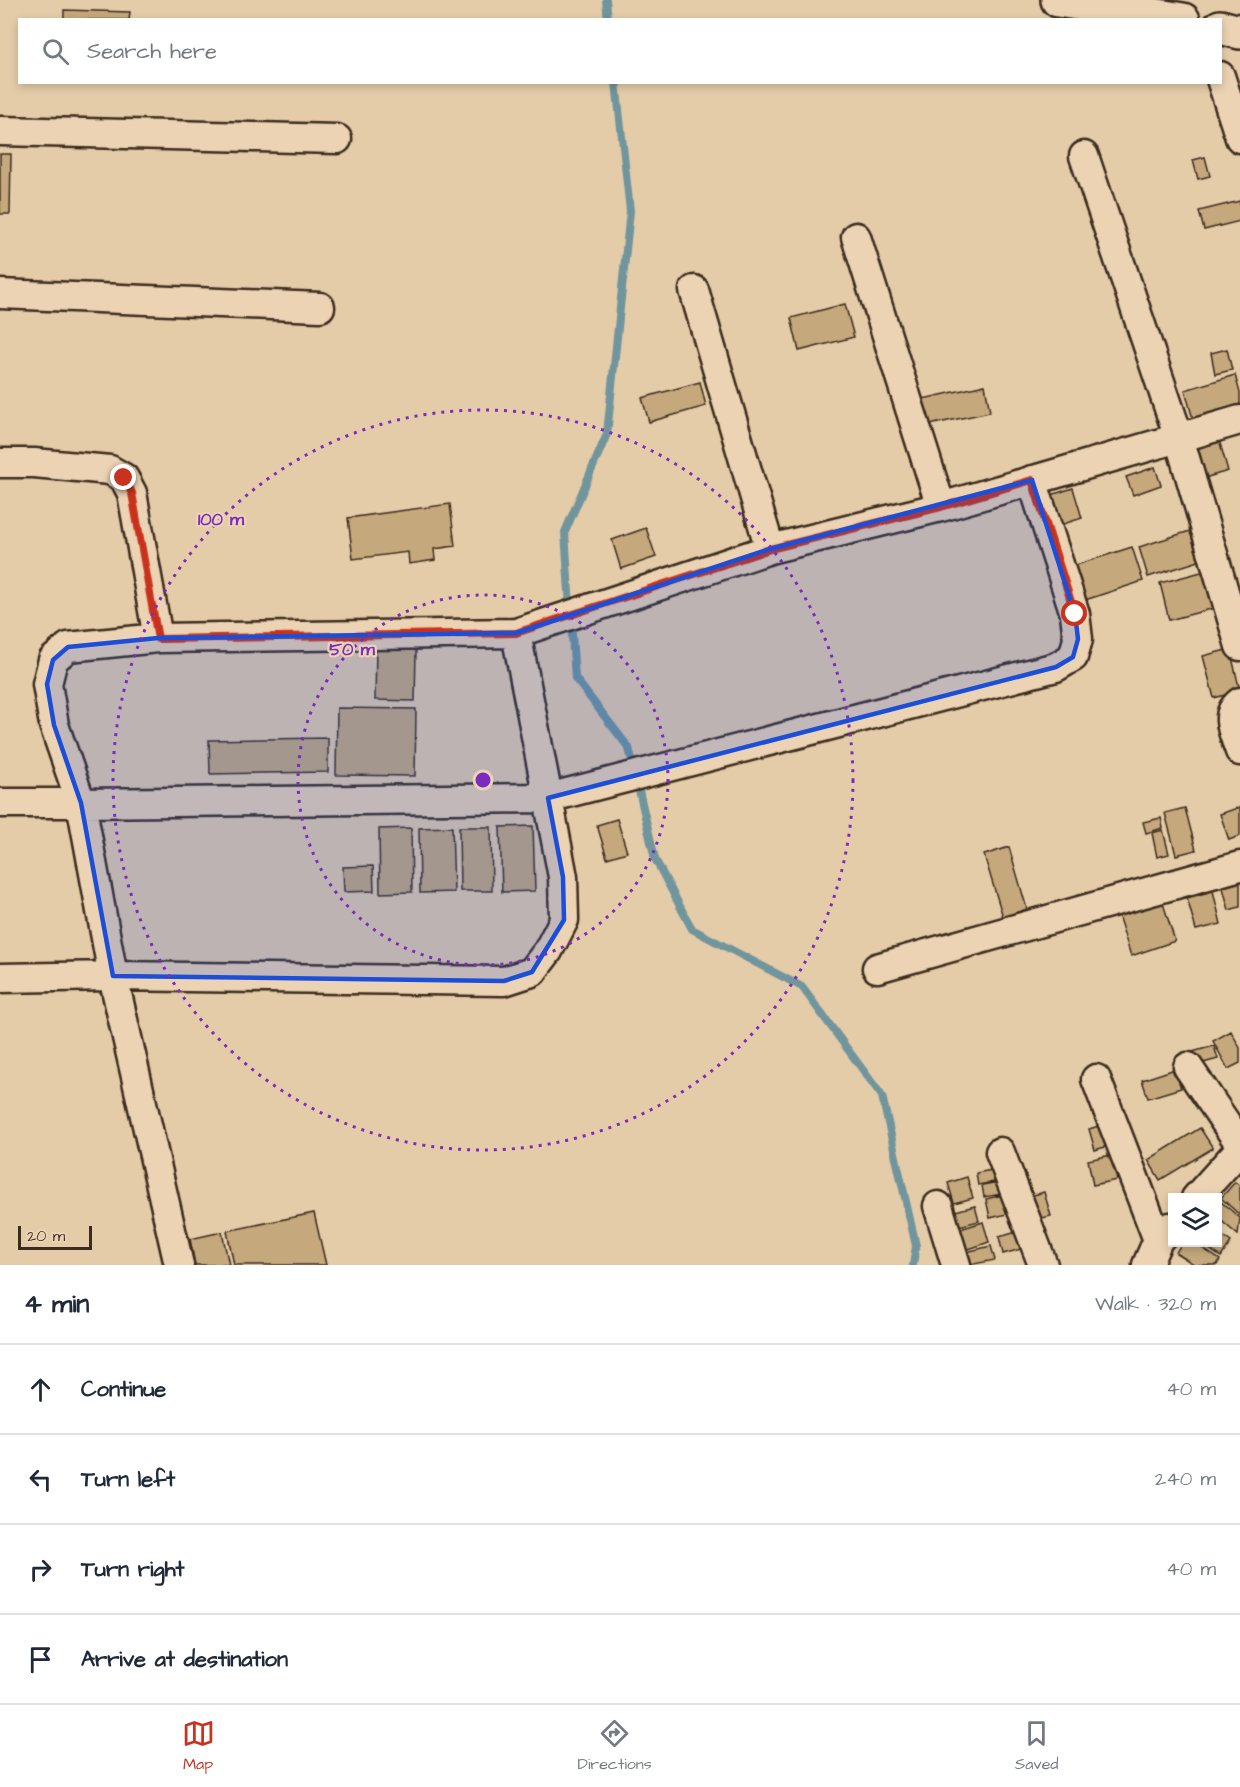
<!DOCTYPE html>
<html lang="en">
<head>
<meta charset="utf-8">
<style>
  :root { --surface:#fff; --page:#f2f2f3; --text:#1f2937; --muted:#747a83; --line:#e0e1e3; --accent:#c8321e }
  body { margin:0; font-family:"Architects Daughter",sans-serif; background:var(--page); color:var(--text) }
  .controls { position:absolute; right:18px; bottom:18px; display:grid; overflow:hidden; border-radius:0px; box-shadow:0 3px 9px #0003 }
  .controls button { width:54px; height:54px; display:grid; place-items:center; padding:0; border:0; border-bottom:2px solid var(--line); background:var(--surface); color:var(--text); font:30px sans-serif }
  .scale { position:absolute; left:18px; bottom:15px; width:74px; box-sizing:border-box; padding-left:6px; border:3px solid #3b2a1e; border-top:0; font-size:16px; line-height:21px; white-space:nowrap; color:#3b2a1e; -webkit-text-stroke:4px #ebd3b3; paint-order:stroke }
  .stop { position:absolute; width:18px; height:18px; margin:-14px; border:4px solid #c8321e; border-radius:50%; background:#fff }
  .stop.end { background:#c8321e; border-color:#fff; box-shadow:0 2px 6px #0008 }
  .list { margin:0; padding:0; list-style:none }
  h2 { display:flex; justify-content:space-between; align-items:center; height:78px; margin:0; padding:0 24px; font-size:26px }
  h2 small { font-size:20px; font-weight:400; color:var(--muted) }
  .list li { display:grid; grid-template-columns:39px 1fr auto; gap:18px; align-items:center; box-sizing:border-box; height:90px; padding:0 24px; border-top:2px solid var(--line) }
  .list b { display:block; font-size:22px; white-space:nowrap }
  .list em { font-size:20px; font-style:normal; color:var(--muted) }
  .icon { flex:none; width:33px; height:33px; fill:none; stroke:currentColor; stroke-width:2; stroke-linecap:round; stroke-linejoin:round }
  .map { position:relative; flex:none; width:1240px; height:1265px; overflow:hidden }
  .search { position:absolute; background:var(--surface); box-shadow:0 3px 9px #0003; left:18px; right:18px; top:18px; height:66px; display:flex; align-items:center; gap:15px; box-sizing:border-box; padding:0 21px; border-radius:0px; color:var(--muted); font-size:22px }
  .sheet { height:438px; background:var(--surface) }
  nav { display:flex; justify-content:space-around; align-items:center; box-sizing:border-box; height:84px; border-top:2px solid var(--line); background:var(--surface); font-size:16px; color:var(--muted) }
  nav a { display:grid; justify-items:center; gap:3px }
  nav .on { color:var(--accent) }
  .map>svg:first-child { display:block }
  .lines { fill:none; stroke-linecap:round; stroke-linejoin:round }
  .stream { stroke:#6f959c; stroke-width:8 }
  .building { fill:#c5a97c; stroke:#3b2a1e; stroke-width:1.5 }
  .minor-casing { stroke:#3b2a1e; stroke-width:33 }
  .major-casing { stroke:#3b2a1e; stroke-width:38 }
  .minor { stroke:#ebd3b3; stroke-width:28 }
  .major { stroke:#ebd3b3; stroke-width:33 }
  .route { stroke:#c8321e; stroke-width:8 }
  .marked { fill:#1d4ed8; fill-opacity:0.2; stroke:#1d4ed8; stroke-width:4.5; stroke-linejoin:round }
  .ring { fill:none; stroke:#7b2cbf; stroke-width:3; stroke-dasharray:3 6 }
  .centre { fill:#7b2cbf; stroke:#ebd3b3; stroke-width:3 }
  .ring-label { font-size:18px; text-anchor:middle; font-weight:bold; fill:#7b2cbf; stroke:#ebd3b3; stroke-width:4.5; stroke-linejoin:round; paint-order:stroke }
</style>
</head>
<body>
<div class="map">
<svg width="1240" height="1265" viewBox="0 0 1240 1265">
  <rect width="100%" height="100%" fill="#e5cca9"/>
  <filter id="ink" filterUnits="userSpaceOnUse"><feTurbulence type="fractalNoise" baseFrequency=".0167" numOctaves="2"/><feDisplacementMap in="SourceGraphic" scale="12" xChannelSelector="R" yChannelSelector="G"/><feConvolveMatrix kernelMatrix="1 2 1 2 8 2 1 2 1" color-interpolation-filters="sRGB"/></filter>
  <g filter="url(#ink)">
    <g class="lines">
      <!-- stream -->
      <path class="stream" d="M606,0L608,20
        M570,608L565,532L607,434L630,211L616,82
        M571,620L575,678L629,748L655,859L692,929L802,987L882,1096L916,1246L913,1265"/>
    </g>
    <!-- building -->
    <path class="building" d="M64,10L130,12L129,20H64Z
      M0,154H11L10,214H0Z
      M1205,157L1210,176L1198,179L1193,160Z
      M1240,201V221L1204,230L1199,211Z
      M845,304L854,337L799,351L791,318Z
      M1227,349L1232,370L1215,374L1211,353Z
      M1235,375L1240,393V410L1194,423L1185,390Z
      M700,382L706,406L649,422L642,398Z
      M985,385L990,412L929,425L923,399Z
      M1218,436L1228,471L1201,479L1191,443Z
      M1155,467L1161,485L1133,495L1126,477Z
      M1073,488L1082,518L1057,526L1048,496Z
      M450,504L455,546L434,549L435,560L409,564L408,552L353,559L348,518Z
      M646,528L656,557L621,569L612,540Z
      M1190,531L1199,561L1148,577L1139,547Z
      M1132,547L1143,581L1085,600L1073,566Z
      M1209,570L1219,607L1169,620L1160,583Z
      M376,648L416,649L415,701L375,700Z
      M1230,649L1240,691L1214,698L1203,656Z
      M337,708L416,709L415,776L336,775Z
      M328,738V772L210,774L209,740Z
      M1240,807V836L1229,840L1220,814Z
      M1185,808L1196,850L1176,855L1165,813Z
      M1161,818L1163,828L1146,833L1143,822Z
      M617,819L627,852L607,858L597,825Z
      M533,826L535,891L502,892L500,827Z
      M452,827L454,892L420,893L419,828Z
      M459,827H491L492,891H460Z
      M411,828L412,892L380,893L379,829Z
      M1163,830L1169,854L1157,857L1152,833Z
      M1009,847L1027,909L1003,917L984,855Z
      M373,866L374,891L344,892L343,867Z
      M1240,880V907L1229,910L1222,884Z
      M1213,891L1221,924L1196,930L1187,898Z
      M1162,900L1175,941L1131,956L1118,915Z
      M1231,1031L1240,1048V1063L1228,1069L1213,1041Z
      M1214,1046L1218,1059L1196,1065L1192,1052Z
      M1175,1069L1181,1088L1148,1098L1142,1080Z
      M1102,1125L1108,1146L1095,1150L1089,1129Z
      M1200,1128L1213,1148L1160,1180L1148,1160Z
      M1111,1155L1117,1180L1093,1185L1088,1160Z
      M997,1169L999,1181L978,1185L976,1173Z
      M967,1177L973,1198L954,1203L948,1183Z
      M1000,1182L1002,1194L984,1197L982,1185Z
      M1235,1182L1240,1186V1215L1221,1198Z
      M1044,1192L1051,1216L1033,1220L1027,1197Z
      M1007,1194L1011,1213L990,1218L986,1199Z
      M1220,1201L1240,1218L1238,1235L1218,1218Z
      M975,1206L979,1221L959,1226L955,1211Z
      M314,1213L326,1265H234L227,1231Z
      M983,1222L989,1242L963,1251L957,1230Z
      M222,1232L229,1265H195L190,1239Z
      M1017,1232L1021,1249L1003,1254L999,1237Z
      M1218,1233L1231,1242L1221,1257L1198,1242H1218Z
      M1182,1242H1193L1220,1260L1217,1265H1195L1176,1253Z
      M991,1246L995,1260L969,1265L966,1252Z"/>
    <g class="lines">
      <!-- minor casing -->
      <g class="minor-casing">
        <path id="minor" d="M1220,76L1240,138
          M0,131L337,139
          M1084,156L1179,438L1240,646
          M856,237L941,507
          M694,290L770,549
          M0,294L320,307
          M0,463H34L110,470L124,478L132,493L158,638
          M516,633L158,638L68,647L53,660L47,684L54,725L81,803L548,798L516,633L770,549L941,507L1240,420
          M1240,702C1223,715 1234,733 1240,751
          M0,803H81L113,976L179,1265
          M877,968L1240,866
          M0,978L113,976L504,981L532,972L548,951L564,920L563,877L548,798L1056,667L1073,657L1078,639L1075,614L1032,480
          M1188,1067L1240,1144
          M1096,1079L1158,1240
          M1000,1152L1043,1265
          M1196,1198L1240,1149
          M938,1206L956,1265
          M1147,1265L1158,1240L1170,1227"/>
      </g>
      <!-- major casing -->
      <g class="major-casing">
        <path id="major" d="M1058,0L1183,20
          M1220,27L1240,32"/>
      </g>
      <!-- minor -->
      <use href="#minor" class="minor"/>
      <!-- major -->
      <use href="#major" class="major"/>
    </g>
  </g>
  <g class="lines" filter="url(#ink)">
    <!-- route -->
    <path class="route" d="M124,478L132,493L158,639L516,633L770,549L941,507L1032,480L1075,614"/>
  </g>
  <!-- marked area -->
  <path class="marked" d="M1032,480L1075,614L1078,639L1073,657L1056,667L548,798L563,877L564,920L532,972L504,981L113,976L81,803L54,725L47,684L53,660L68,647L158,638L516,633L770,549Z"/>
  <!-- distance rings -->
  <g class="ring">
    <circle cx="483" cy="780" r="185"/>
    <circle cx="483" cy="780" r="370"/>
  </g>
  <circle cx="483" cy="780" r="9" class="centre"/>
  <g class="ring-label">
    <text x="221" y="525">100 m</text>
    <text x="352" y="655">50 m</text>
  </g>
</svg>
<div class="controls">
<button><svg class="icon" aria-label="layers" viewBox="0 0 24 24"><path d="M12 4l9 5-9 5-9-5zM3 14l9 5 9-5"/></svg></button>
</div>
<div class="scale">20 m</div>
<div class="stop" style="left:1075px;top:614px"></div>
<div class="stop end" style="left:124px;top:478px"></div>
<div class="search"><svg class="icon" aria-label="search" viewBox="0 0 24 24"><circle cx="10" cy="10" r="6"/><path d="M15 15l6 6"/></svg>Search here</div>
</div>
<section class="sheet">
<h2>4 min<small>Walk · 320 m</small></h2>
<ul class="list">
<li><svg class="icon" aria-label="ahead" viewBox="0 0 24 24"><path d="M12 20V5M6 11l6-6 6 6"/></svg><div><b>Continue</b></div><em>40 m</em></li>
<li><svg class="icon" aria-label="left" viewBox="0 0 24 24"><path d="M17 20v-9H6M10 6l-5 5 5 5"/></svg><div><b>Turn left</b></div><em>240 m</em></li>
<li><svg class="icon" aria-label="right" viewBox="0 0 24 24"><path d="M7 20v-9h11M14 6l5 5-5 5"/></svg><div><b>Turn right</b></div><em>40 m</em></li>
<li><svg class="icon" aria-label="arrive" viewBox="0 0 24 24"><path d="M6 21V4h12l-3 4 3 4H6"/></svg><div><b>Arrive at destination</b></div></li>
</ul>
</section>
<nav>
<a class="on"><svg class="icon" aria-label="map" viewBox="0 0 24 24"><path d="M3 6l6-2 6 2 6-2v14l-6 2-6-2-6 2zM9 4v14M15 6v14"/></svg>Map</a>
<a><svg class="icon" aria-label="directions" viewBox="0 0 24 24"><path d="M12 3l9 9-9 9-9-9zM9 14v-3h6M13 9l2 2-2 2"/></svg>Directions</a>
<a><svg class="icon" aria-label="saved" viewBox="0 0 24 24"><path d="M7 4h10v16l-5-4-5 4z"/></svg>Saved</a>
</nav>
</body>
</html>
